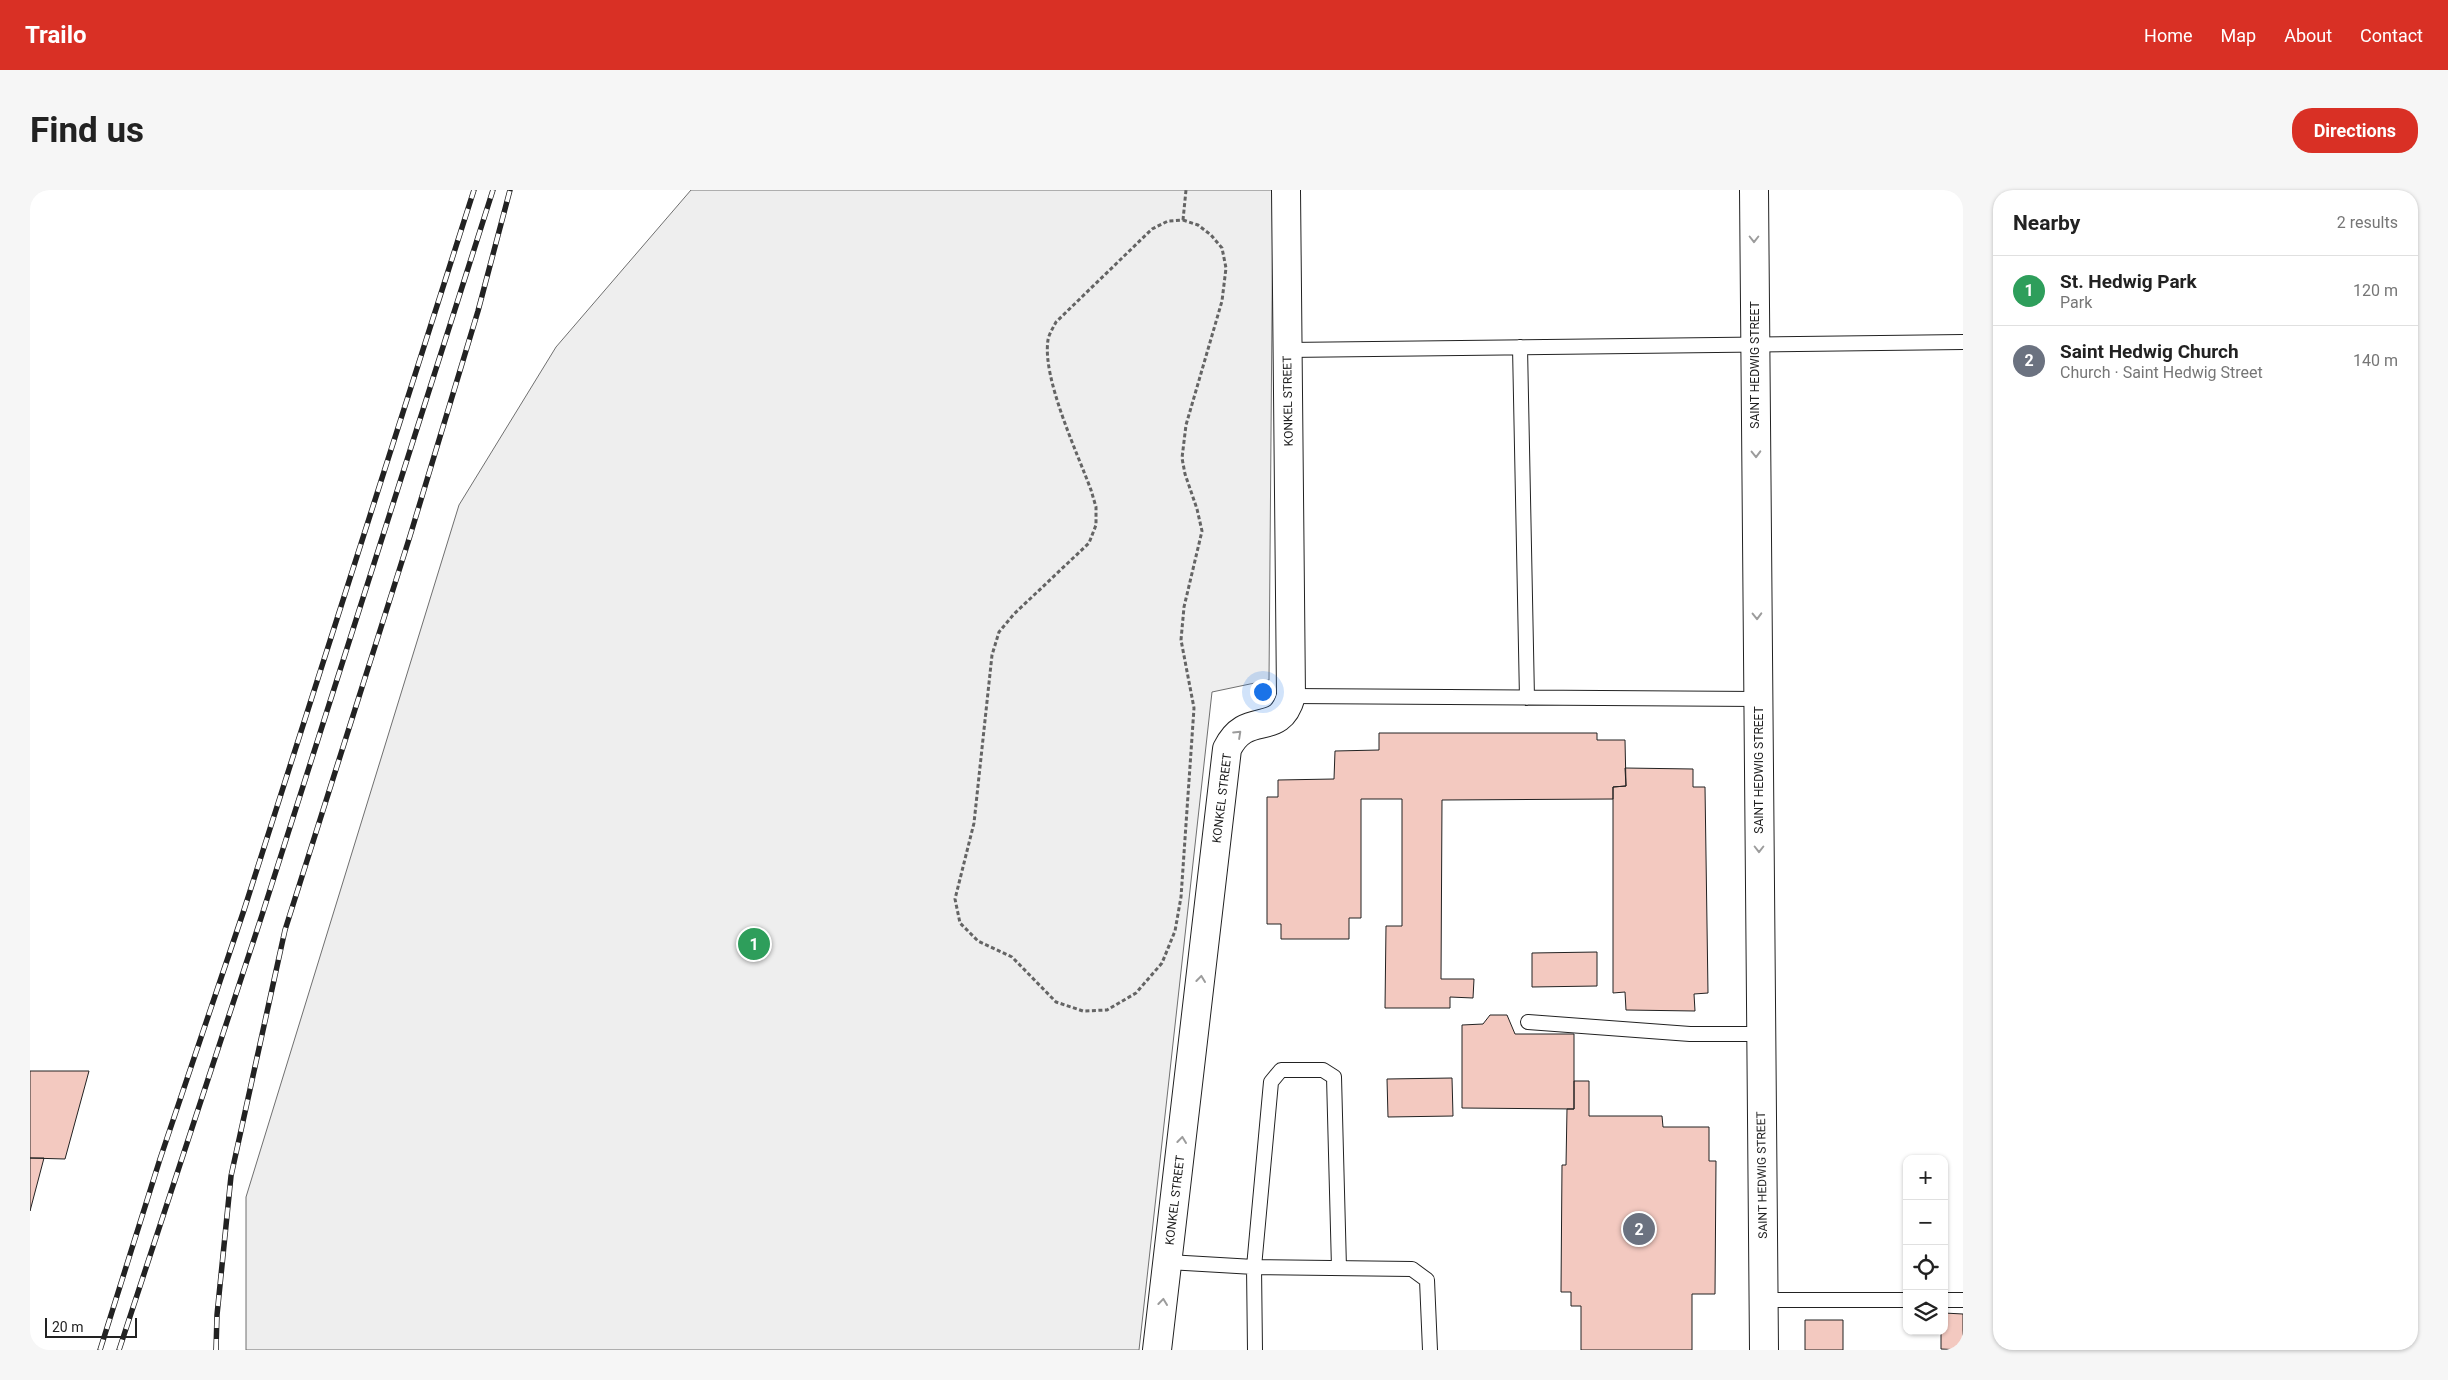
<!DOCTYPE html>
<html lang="en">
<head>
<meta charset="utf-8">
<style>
  :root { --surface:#fff; --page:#f6f6f6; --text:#222; --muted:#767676; --line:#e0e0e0; --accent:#d93025 }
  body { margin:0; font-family:Roboto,sans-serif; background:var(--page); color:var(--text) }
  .controls { position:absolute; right:15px; bottom:15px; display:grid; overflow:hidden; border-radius:10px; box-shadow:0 1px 4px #0004 }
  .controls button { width:45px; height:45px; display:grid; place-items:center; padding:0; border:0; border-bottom:1px solid var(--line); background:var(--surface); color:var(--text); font:25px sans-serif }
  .scale { position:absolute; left:15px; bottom:12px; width:92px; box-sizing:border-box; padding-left:5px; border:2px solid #222; border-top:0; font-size:14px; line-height:18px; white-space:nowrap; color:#222; -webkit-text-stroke:4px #fff; paint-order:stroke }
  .you { position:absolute; left:1232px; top:501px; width:18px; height:18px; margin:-12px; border:4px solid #fff; border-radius:50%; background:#1a73e8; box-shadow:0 0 0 8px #1a73e833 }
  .badge { display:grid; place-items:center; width:32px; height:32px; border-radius:50%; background:var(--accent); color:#fff; font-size:16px; font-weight:700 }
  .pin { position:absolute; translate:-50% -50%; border:2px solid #fff; box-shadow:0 1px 5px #0006 }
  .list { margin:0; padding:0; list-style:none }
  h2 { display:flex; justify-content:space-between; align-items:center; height:65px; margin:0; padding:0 20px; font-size:21px }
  h2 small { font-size:16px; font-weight:400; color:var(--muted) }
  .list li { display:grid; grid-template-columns:32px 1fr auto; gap:15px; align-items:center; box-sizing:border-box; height:70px; padding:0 20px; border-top:1px solid var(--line) }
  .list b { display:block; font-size:19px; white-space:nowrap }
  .list p { margin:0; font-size:16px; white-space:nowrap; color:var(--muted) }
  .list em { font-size:16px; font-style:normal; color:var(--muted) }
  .icon { flex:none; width:28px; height:28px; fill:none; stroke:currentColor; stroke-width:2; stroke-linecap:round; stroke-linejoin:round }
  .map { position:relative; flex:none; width:1933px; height:1160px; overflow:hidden; border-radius:20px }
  header { display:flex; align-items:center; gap:30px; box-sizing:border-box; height:70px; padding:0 25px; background:var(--accent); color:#fff }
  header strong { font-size:24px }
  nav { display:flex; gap:28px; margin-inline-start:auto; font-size:18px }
  .intro { display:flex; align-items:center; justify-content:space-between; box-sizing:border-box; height:120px; padding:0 30px }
  h1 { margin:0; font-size:35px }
  .button { padding:12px 22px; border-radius:20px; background:var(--accent); color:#fff; font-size:18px; font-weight:700 }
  main { display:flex; gap:30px; padding:0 30px }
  aside { flex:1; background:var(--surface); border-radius:20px; box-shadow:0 1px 4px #0004 }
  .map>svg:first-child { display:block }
  .green { fill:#eee; stroke:#6f6f6f }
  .building { fill:#f3c9c0; stroke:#222 }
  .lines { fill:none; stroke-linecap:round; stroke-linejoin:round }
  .lane-casing { stroke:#222; stroke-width:16 }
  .street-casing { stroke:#222; stroke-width:30 }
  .path { stroke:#646464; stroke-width:3; stroke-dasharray:4 2.5; stroke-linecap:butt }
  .lane { stroke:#fff; stroke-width:14 }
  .street { stroke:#fff; stroke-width:28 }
  .rail-casing { stroke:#222; stroke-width:5.5 }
  .rail { stroke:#fff; stroke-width:4; stroke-dasharray:11; stroke-linecap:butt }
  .oneway { stroke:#9c9c9c }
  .labels { text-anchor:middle; stroke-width:4; stroke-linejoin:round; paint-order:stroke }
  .street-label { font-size:12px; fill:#222; stroke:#fff }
</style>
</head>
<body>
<header>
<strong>Trailo</strong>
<nav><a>Home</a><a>Map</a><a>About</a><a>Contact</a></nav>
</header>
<div class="intro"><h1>Find us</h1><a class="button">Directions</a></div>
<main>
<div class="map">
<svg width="1933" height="1160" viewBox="0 0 1933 1160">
  <rect width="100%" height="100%" fill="#fff"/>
  <!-- green -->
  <path class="green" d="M661,0H1243L1239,490L1182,502L1109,1160H216V1007L429,315L526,157Z"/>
  <!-- building -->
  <path class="building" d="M1349,543H1567V550H1595L1596,596L1583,597V609L1412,610L1411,789H1444L1443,808L1420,807V818H1355L1356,736H1372V609H1331V728H1319V749H1251V734H1237V607H1248V590L1304,589L1305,561L1349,560Z
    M1595,578L1663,579V597H1675L1678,803L1664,804L1665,821L1596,820L1595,802L1583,803V597L1596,596Z
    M1567,762V796L1502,797V763Z
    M1460,825H1477L1485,844H1544V919L1432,918V835L1453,834Z
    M0,881H59L35,969L0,968Z
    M1422,888L1423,926L1358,927L1357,889Z
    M1544,891H1559V926H1632L1633,937H1679V971H1686L1685,1104H1662V1160H1551V1116H1541V1102H1531L1532,975H1536L1537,919H1544Z
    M0,968H14L0,1021Z
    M1914,1123L1933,1124V1160L1911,1159V1141H1914Z
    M1775,1130H1813V1160H1775Z"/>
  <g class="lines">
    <!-- lane casing -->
    <g class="lane-casing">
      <path id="lane" d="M1490,157L1497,508
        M1257,160L1933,152
        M1261,506L1728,509
        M1498,832L1660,844H1731
        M1138,1072L1224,1077L1382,1079L1397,1090L1400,1160
        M1733,1110H1877
        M1914,1110H1933
        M1225,1160L1224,1077L1241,892L1251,880H1293L1304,887L1309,1078"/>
    </g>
    <!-- street casing -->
    <g class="street-casing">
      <path id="street" d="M1724,0L1734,1160
        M1127,1160L1197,559C1217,518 1249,550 1261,506L1256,0"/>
    </g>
    <!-- path -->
    <path class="path" d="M1153,30L1168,35L1181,45L1192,58L1196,78L1192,111L1156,235L1152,268L1155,284L1167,319L1172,341L1154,417L1151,450L1164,518L1151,707L1145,741L1132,773L1106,803L1077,820L1053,821L1026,812L982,767L948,751L930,733L925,709L944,633L962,465L969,442L984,424L1059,353L1066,335V317L1061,300C1047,262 1012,188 1018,150C1019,144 1023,138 1026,132L1122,39L1138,31Z
      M1153,30L1156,0"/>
    <!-- lane -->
    <use href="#lane" class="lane"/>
    <!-- street -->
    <use href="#street" class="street"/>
    <!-- rail casing -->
    <g class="rail-casing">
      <path id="rail" d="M70,1160L130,969L214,720L444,0
        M89,1160L232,725L463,0
        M186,1160L187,1125L201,986L255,740L380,346L448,121L480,0"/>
    </g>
    <!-- rail -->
    <use href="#rail" class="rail"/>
  </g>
  <!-- one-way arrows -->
  <defs><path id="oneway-chevron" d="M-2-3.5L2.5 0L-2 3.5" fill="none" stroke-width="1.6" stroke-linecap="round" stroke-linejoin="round" transform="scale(1.25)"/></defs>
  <g class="oneway">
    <use href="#oneway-chevron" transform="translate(1724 49) rotate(90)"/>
    <use href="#oneway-chevron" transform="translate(1726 264) rotate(89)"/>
    <use href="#oneway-chevron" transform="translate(1727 426) rotate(89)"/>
    <use href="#oneway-chevron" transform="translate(1208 544) rotate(-43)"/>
    <use href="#oneway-chevron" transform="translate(1729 659) rotate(90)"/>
    <use href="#oneway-chevron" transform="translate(1171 789) rotate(-83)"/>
    <use href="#oneway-chevron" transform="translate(1152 950) rotate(-83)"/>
    <use href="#oneway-chevron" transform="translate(1133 1112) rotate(-83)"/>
  </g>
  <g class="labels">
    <!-- street labels -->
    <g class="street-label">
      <text transform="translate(1725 175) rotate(-90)" y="4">SAINT HEDWIG STREET</text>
      <text transform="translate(1258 211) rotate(-91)" y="4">KONKEL STREET</text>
      <text transform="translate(1729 580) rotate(-90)" y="4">SAINT HEDWIG STREET</text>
      <text transform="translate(1192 608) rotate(-83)" y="4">KONKEL STREET</text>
      <text transform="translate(1732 985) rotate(-91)" y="4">SAINT HEDWIG STREET</text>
      <text transform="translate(1145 1010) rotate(-83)" y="4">KONKEL STREET</text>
    </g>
  </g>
</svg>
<div class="controls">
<button>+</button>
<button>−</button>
<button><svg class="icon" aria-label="locate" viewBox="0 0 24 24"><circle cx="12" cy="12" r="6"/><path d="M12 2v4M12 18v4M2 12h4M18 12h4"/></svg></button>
<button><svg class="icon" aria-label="layers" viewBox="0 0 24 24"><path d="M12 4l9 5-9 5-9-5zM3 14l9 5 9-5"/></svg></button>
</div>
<div class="scale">20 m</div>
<div class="you"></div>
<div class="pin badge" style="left:724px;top:754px;background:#2e9e5b">1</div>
<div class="pin badge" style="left:1609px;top:1039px;background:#6b7280">2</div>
</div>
<aside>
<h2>Nearby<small>2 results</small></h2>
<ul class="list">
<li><span class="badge" style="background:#2e9e5b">1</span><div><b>St. Hedwig Park</b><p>Park</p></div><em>120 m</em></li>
<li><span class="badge" style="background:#6b7280">2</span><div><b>Saint Hedwig Church</b><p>Church · Saint Hedwig Street</p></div><em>140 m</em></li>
</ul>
</aside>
</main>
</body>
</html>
